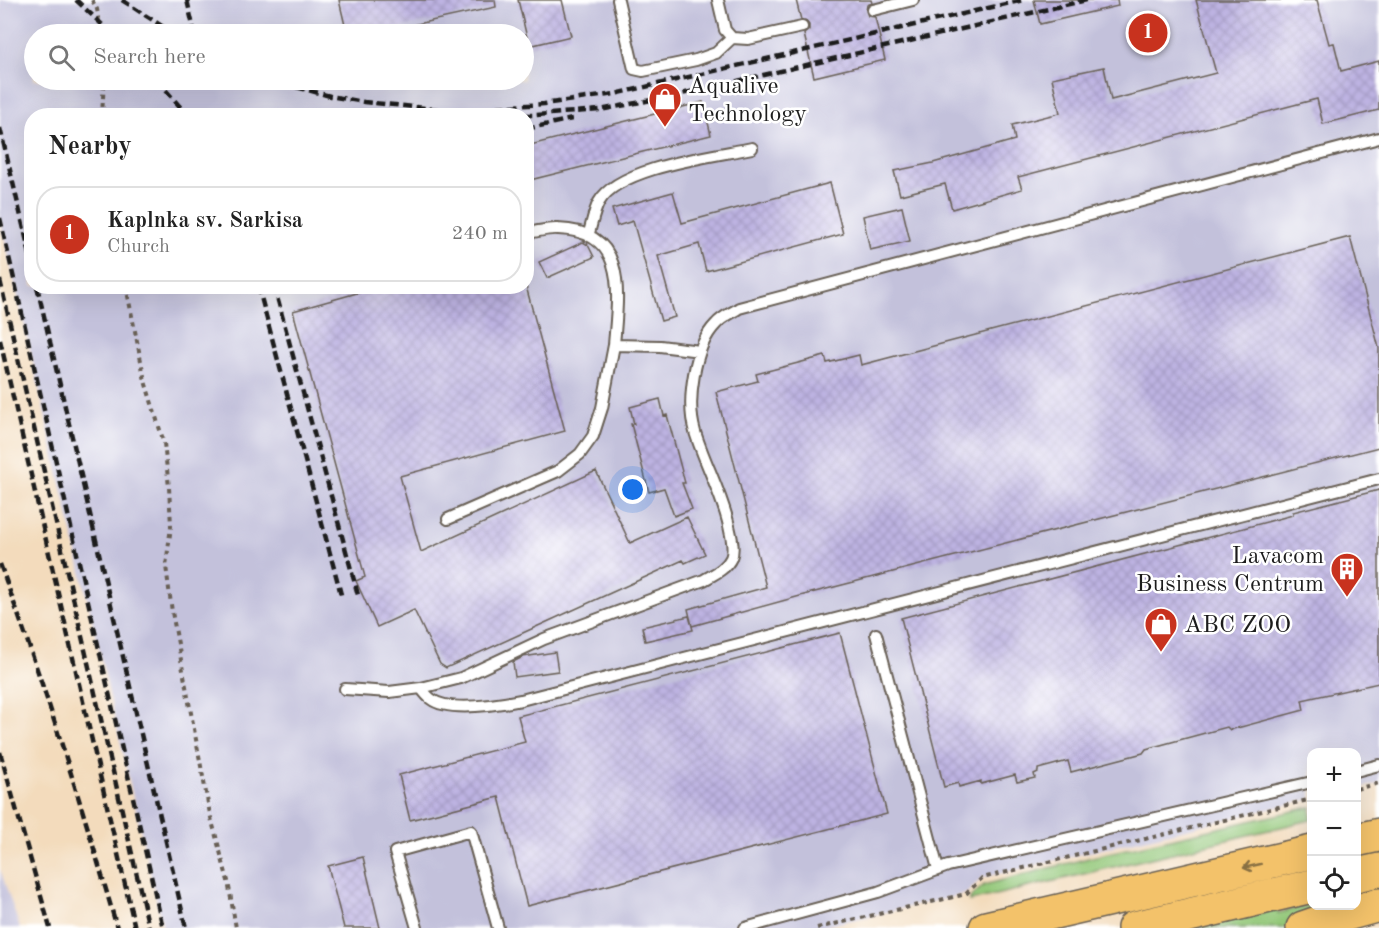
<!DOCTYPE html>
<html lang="en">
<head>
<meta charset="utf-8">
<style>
  :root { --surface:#fff; --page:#f2f2f2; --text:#222; --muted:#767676; --line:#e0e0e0; --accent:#c8321e }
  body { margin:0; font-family:"Old Standard TT",serif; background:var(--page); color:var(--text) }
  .controls { position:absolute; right:18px; bottom:18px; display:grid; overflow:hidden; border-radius:12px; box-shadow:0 6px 24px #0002 }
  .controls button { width:54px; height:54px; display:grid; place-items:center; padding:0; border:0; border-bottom:2px solid var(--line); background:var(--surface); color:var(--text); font:30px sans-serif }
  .you { position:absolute; left:633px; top:490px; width:21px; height:21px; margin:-15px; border:4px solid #fff; border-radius:50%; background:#1a73e8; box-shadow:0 0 0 9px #1a73e833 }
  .badge { display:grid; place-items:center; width:39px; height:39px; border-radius:50%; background:var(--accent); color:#fff; font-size:20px; font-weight:700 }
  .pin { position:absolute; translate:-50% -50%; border:3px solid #fff; box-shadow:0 2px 6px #0006 }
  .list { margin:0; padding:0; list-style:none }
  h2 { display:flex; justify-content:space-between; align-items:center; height:78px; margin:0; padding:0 24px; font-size:26px }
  h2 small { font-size:20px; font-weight:400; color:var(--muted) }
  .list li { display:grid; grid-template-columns:39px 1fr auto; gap:18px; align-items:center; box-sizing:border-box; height:96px; margin:0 12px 12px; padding:0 12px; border:2px solid var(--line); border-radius:24px }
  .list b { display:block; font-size:22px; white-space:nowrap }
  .list p { margin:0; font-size:20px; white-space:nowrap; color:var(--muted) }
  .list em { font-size:20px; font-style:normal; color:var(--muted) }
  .icon { flex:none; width:33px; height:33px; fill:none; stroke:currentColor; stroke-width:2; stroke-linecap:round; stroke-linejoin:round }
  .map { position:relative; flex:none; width:1379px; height:928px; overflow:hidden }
  .search { position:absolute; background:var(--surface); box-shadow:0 6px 24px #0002; left:24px; top:24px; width:510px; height:66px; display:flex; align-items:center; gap:15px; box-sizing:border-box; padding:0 21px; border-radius:33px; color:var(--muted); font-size:22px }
  .panel { position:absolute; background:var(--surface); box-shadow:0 6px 24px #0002; left:24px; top:108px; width:510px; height:186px; border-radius:24px }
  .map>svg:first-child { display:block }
  .industrial { fill:#c3c1db; fill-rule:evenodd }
  .grass { fill:#93c778; stroke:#58724a; stroke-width:1.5 }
  .building { fill:url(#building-cross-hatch) }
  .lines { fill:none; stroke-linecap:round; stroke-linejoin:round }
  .service-casing { stroke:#675f54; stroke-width:14 }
  .trunk-casing { stroke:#675f54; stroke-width:36 }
  .path { stroke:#675f54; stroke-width:4; stroke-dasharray:4.5 4.5; stroke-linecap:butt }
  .service { stroke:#fff; stroke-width:10 }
  .trunk { stroke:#f3c26a; stroke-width:33 }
  .rail { stroke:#1c1c1c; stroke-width:4.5; stroke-dasharray:9 4.5; stroke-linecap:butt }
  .oneway { stroke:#886f43 }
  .labels { text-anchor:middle; stroke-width:5; stroke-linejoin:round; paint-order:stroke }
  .poi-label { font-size:24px; fill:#1c1c1c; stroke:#fff; text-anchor:start }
</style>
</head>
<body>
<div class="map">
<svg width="1379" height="928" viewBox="0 0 1379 928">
  <defs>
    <pattern id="building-cross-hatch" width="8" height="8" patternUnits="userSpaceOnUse" patternTransform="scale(1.5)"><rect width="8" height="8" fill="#bdb3e2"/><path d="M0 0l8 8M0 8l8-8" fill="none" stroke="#a299c1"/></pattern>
  </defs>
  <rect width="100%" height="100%" fill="#fff"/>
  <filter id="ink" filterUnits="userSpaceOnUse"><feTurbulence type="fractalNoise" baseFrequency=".0167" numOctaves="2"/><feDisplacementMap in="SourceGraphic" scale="12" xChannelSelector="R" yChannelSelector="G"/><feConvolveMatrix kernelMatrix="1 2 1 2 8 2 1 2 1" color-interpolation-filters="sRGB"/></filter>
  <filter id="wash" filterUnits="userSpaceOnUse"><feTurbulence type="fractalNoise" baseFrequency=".008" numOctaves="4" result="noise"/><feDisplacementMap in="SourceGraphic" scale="24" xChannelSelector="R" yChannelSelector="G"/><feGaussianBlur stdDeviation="1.35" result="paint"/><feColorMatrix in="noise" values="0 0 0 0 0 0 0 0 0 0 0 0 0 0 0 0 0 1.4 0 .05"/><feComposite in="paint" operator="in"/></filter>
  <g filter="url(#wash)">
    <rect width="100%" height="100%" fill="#f3dbbc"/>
    <!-- industrial -->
    <path class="industrial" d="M0,0H1379V783L1357,789L1356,752H1312L1311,799L982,878L966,894L817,928H163L0,219ZM34,34H524V80H34ZM32,116H526V286H32Z
      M0,869L20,928H0Z"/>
    <!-- grass -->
    <path class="grass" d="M1311,807V820L970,901V898L984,885L1104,854Z
      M1311,905L1322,906L1292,920L1284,928H1190L1277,909L1278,913Z"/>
    <g id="blocks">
      <!-- building -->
      <path class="building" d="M339,0H495L496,7L371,34H347Z
        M518,0H562L571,36L529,46Z
        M796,0H871L872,3L867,5L866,11L868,16L875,17L885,60L814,77L804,34L809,30V25L805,20H801Z
        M1034,0H1117L1118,6L1040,24Z
        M1196,0H1317L1329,44L1334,43L1341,71L1379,61V110L1323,124L1317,99L1018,177L1022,189L952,209L945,184L900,195L894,171L933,163L1015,140L1012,125L1060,113L1052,78L1104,67L1111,100L1216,73Z
        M703,102L711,135L526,181V146Z
        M830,183L843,234L706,271L699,244L658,256L675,317L661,321L633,221L617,226L612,209L673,192L682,223Z
        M902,207L910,241L870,250L863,216Z
        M1350,237L1379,348V447L811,593L692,626L688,609L766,587L716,392L758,381L756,374L825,356L827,363L859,355L861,365Z
        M583,242L588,245L594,257L547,278L539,262Z
        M382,286H526L565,431L400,476L421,552L596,471L630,543L687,517L705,554L685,563L683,560L446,668L440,664L414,610L377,627L356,581L365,577L293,311Z
        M660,399L664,416L667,415L685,483H682L692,509L674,516L664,488L649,492L631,424H634L630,407Z
        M1379,490V683L1302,700L1304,710L1230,730L1227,727L1146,749L1143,753L1071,772L1068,761L1038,769V772L1034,774L1035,778L1017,782L1015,775L981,784V781L959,787L958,783L944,787L901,618L1293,515V512Z
        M689,616L693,630L645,641L642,627Z
        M840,633L887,814L527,906L499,797L410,820L399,775L525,742L518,716Z
        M555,652L558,671L515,677L513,662L523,657Z
        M363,857L380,928H344L328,866Z"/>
    </g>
  </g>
  <g filter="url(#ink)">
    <use href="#blocks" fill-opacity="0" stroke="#675f54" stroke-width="1.5"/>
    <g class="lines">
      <!-- service casing -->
      <g class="service-casing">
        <path id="service" d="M618,0L634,69L643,71L696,60L716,53L732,38
          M718,0L725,30L732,38L748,39L802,27
          M873,10L913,0
          M526,233C537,232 548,228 558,229C629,231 618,294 614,345
          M589,233C592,223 594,211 599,202C618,167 714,156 752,148
          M448,519L558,471L580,454L593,436L602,408L614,345L660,346L700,351
          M876,634L938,869
          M421,688C424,692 427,696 431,699C449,713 500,704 521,700L1379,479
          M345,689L389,692L421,688L461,678L544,639L704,580C714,574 726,569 731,558C735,549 731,535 729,526C722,494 705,464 695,432C686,402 694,346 716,324C722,317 732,313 739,308L1379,138
          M1356,771L1379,765
          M417,928L395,852L471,831L498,928
          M745,928L878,892L948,866L1312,782"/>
      </g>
      <!-- trunk casing -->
      <g class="trunk-casing">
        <path id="trunk" d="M1356,840L1379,835
          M1356,875L1379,870
          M986,928L1312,852
          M1134,928L1312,886
          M1303,928L1332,918L1379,905"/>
      </g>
      <!-- path -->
      <path class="path" d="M92,0L97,9L101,34
        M102,116L104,80
        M126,286L145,381L164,443L169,487L171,526L166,566L172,612L210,814L228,881L236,928
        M1356,789L1379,783
        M817,928L966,894L982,878L1312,799"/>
      <!-- service -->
      <use href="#service" class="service"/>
      <!-- trunk -->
      <use href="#trunk" class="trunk"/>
      <!-- rail -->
      <path class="rail" d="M76,0L112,34
        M122,0L174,34
        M187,0L194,30
        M157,80L188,116
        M270,80L330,96L364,102L496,115H536L600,110L677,95L1087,0
        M497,107L544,104L615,94L1023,0
        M0,128L32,263
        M526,129L572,119
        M0,218L163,928
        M0,280L149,928
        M37,286L186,928
        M258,286L342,598
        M274,286L358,595
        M0,340L135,928
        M0,564C44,684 82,805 117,928
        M0,752L50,928"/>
    </g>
    <!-- one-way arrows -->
    <defs><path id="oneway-shaft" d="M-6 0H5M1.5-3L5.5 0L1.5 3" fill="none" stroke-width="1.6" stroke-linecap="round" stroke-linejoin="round" transform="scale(1.5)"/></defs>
    <use class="oneway" href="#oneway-shaft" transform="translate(1252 866) rotate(167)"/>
  </g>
  <!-- icons -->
  <defs>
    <g id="shop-pin" transform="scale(1.725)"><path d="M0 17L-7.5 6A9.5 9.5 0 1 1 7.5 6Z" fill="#c8321e" stroke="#fff"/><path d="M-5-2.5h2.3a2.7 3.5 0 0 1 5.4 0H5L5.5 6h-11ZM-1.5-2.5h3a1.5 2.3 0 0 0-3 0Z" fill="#fff"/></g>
    <g id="building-pin" transform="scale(1.725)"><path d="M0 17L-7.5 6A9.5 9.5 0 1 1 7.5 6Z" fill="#c8321e" stroke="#fff"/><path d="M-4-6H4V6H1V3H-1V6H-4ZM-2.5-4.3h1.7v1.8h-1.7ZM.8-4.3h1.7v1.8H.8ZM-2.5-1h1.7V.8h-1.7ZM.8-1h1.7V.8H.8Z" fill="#fff"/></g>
  </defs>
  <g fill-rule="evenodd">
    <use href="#shop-pin" x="665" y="99"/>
    <use href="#building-pin" x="1347" y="569"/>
    <use href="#shop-pin" x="1161" y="624"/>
  </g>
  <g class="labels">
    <!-- poi labels -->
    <g class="poi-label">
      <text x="688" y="93">Aqualive<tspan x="688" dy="28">Technology</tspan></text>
      <text x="1324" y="563" text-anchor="end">Lavacom<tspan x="1324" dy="28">Business Centrum</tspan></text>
      <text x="1184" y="632">ABC ZOO</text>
    </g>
  </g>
</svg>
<div class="controls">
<button>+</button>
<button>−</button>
<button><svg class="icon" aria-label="locate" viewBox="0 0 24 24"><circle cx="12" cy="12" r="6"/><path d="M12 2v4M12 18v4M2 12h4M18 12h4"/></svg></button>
</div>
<div class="you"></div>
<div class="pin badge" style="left:1148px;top:33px">1</div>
<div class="search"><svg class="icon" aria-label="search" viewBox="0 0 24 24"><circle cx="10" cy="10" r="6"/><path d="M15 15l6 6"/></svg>Search here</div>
<section class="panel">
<h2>Nearby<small></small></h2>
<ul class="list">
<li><span class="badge">1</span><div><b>Kaplnka sv. Sarkisa</b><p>Church</p></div><em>240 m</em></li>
</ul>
</section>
</div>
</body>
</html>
